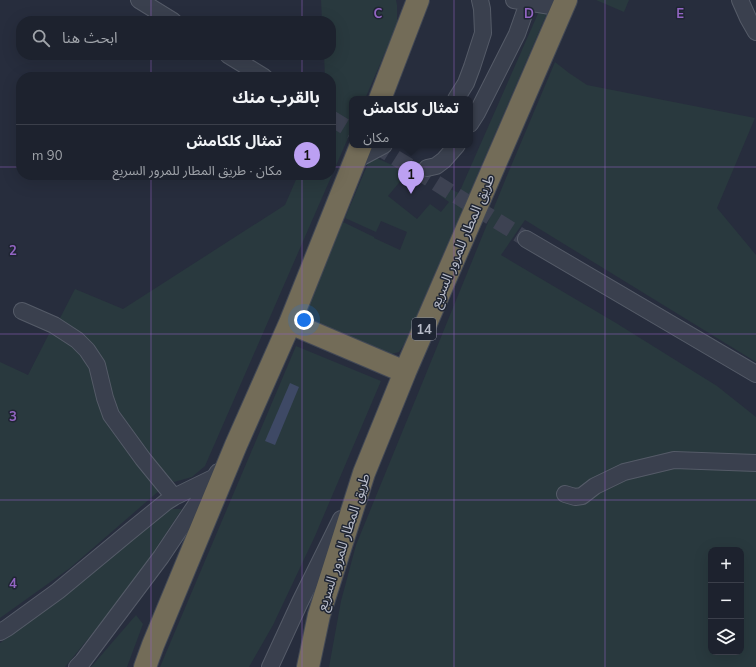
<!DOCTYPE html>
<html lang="ar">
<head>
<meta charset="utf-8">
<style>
  :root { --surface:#1d222e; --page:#2a2f3a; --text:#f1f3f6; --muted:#a0a4aa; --line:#3b3f4a; --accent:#bca0f2 }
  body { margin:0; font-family:Mulish,"Noto Sans Arabic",sans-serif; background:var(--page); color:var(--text); direction:rtl }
  .controls { position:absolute; right:12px; bottom:12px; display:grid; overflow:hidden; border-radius:8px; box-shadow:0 4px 16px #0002 }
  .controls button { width:36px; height:36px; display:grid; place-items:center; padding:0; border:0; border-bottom:1px solid var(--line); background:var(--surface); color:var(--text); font:20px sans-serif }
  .you { position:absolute; left:304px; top:320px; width:14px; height:14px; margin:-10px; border:3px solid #fff; border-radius:50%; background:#1a73e8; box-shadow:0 0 0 6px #1a73e833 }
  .badge { display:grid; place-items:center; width:26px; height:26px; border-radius:50%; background:var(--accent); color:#111; font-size:13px; font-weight:700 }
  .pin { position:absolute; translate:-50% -33px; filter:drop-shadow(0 1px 2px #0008) }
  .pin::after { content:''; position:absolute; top:21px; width:14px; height:12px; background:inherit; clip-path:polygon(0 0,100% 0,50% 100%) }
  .popup { position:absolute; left:349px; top:96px; width:124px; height:52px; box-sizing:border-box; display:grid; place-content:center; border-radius:8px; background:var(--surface); filter:drop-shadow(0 1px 3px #0005); font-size:13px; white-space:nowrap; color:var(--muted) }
  .popup b { font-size:15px; color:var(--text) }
  .popup::after { content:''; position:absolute; left:50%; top:100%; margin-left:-8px; border:8px solid transparent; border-top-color:var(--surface) }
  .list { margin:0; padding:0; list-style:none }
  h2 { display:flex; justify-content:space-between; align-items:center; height:52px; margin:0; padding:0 16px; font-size:17px }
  h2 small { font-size:13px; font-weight:400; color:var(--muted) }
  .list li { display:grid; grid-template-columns:26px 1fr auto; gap:12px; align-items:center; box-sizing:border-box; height:56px; padding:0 16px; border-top:1px solid var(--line) }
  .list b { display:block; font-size:15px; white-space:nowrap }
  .list p { margin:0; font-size:13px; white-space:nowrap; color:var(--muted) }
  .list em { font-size:13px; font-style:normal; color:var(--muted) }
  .icon { flex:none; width:22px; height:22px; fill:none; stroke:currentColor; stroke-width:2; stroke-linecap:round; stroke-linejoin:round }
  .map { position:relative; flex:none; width:756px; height:667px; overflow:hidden; direction:ltr }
  .search { position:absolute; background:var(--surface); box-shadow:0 4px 16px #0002; left:16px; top:16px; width:320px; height:44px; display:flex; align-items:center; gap:10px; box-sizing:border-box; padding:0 14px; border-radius:16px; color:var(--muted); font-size:15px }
  .panel { position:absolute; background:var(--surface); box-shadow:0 4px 16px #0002; left:16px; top:72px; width:320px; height:108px; border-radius:16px; direction:rtl }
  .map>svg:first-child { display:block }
  .green { fill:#29393e; fill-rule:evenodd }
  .water { fill:#3e4965 }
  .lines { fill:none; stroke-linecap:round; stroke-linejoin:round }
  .minor-tunnel { stroke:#3d4252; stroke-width:16; stroke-dasharray:16 8; stroke-linecap:butt }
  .minor-casing { stroke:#555b68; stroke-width:18 }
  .highway-casing { stroke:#424855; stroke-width:24 }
  .minor { stroke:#3a404e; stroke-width:16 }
  .highway { stroke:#736c58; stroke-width:22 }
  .grid { fill:none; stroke:#9365c3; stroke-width:1; stroke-opacity:0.55 }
  .labels { text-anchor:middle; stroke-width:3; stroke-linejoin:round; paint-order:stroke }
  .shield { fill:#1f2533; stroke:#898e9b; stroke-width:1 }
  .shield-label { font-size:13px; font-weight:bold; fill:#b7bbc8 }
  .street-label { font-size:14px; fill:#b7bbc8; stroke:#1f2533 }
  .grid-label { font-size:13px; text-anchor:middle; font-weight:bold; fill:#9365c3; stroke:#1f2533; stroke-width:3; stroke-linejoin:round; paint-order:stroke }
</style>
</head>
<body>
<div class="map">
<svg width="756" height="667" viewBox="0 0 756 667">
  <rect width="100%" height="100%" fill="#272d3d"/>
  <!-- green -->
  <path class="green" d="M321,0H396L397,5V25L365,99H352V129L205,466L192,477L174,482L159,470L117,411L59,320L75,289L123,309L285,205L298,175H331V77H325L324,55H331V21H322Z
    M596,0H629L624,12Z
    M540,9L547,13L405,343L399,352L388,355L306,322L302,315L343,222L374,237V238L400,250L407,232L381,221L376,232L345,218L369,161L374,157L408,172L388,196L417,219L430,204L441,212L449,202L438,194L444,186L459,193Z
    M555,62L569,73L587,85L755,118L717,208L756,255V362L525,220L501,255L616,323L717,386L756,417V667H329L341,601L356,545L506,178ZM711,550H741V652H711Z
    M50,332L61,337L79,349L160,490L70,568L0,618V362L28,375Z
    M296,346L381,381L315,536L273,625L249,667H160Z
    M170,509H182L132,585L65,667H0V643L86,579L131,538L149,523Z
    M136,615L143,624L127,667H91Z"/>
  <!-- water -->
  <path class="water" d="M290,383L299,387L275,445L265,441Z"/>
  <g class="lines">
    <!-- minor-tunnel -->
    <path class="minor-tunnel" d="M331,118L352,131
      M375,145L526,239"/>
    <!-- minor casing -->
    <g class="minor-casing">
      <path id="minor" d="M139,0L173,21
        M514,0L563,8
        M740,0L748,18L756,32
        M228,55L264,77
        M456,99L466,83L472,67L483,33L482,9L480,0
        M470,124L477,113L517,34L529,0
        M356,160L384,145
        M427,168L436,166L444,160L457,145
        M526,239L756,374
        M22,311L54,325L77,340L87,350L97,365L105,398L111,415L143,459L174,497
        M565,494L575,497L582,496L595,486L624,472L674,460L756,463
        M0,632L7,628L58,591L128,533L166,502L174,497L213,478
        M77,667L83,661L161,557L218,472
        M270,667L300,602L341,519"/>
    </g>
    <!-- highway casing -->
    <g class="highway-casing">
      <path id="highway" d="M380,99L418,0
        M290,323L405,372
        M145,667L153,645L236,445L290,323L361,145
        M308,667L319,615L364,473L405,372L566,0"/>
    </g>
    <!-- minor -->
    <use href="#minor" class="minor"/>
    <!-- highway -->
    <use href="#highway" class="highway"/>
  </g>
  <!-- grid -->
  <path class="grid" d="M151,0V21M302,0V21M454,0V667M605,0V667M151,55V77M302,55V77M0,167H21M331,167H756M151,175V667M302,175V667M0,334H756M0,500H756"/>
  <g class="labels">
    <!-- shield labels -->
    <rect class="shield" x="412" y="318" width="24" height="22" rx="3"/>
    <g class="shield-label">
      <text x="424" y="334">14</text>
    </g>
    <!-- street labels -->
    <g class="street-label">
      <text transform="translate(462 241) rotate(-67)" y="5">طريق المطار للمرور السريع</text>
      <text transform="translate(343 542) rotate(-72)" y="5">طريق المطار للمرور السريع</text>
    </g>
  </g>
  <g class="grid-label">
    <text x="378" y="18">C</text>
    <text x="529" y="18">D</text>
    <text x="680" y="18">E</text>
    <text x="13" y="255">2</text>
    <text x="13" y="421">3</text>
    <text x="13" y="588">4</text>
  </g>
</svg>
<div class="controls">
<button>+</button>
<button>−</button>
<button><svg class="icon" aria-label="layers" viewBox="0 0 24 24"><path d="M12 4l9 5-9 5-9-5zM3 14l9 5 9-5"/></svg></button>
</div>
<div class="you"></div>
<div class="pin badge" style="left:411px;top:194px">1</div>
<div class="popup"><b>تمثال كلكامش</b>مكان</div>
<div class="search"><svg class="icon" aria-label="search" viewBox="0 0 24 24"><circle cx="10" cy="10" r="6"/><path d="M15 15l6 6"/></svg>ابحث هنا</div>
<section class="panel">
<h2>بالقرب منك<small></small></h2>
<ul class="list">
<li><span class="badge">1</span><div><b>تمثال كلكامش</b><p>مكان · طريق المطار للمرور السريع</p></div><em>90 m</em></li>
</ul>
</section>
</div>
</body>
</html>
